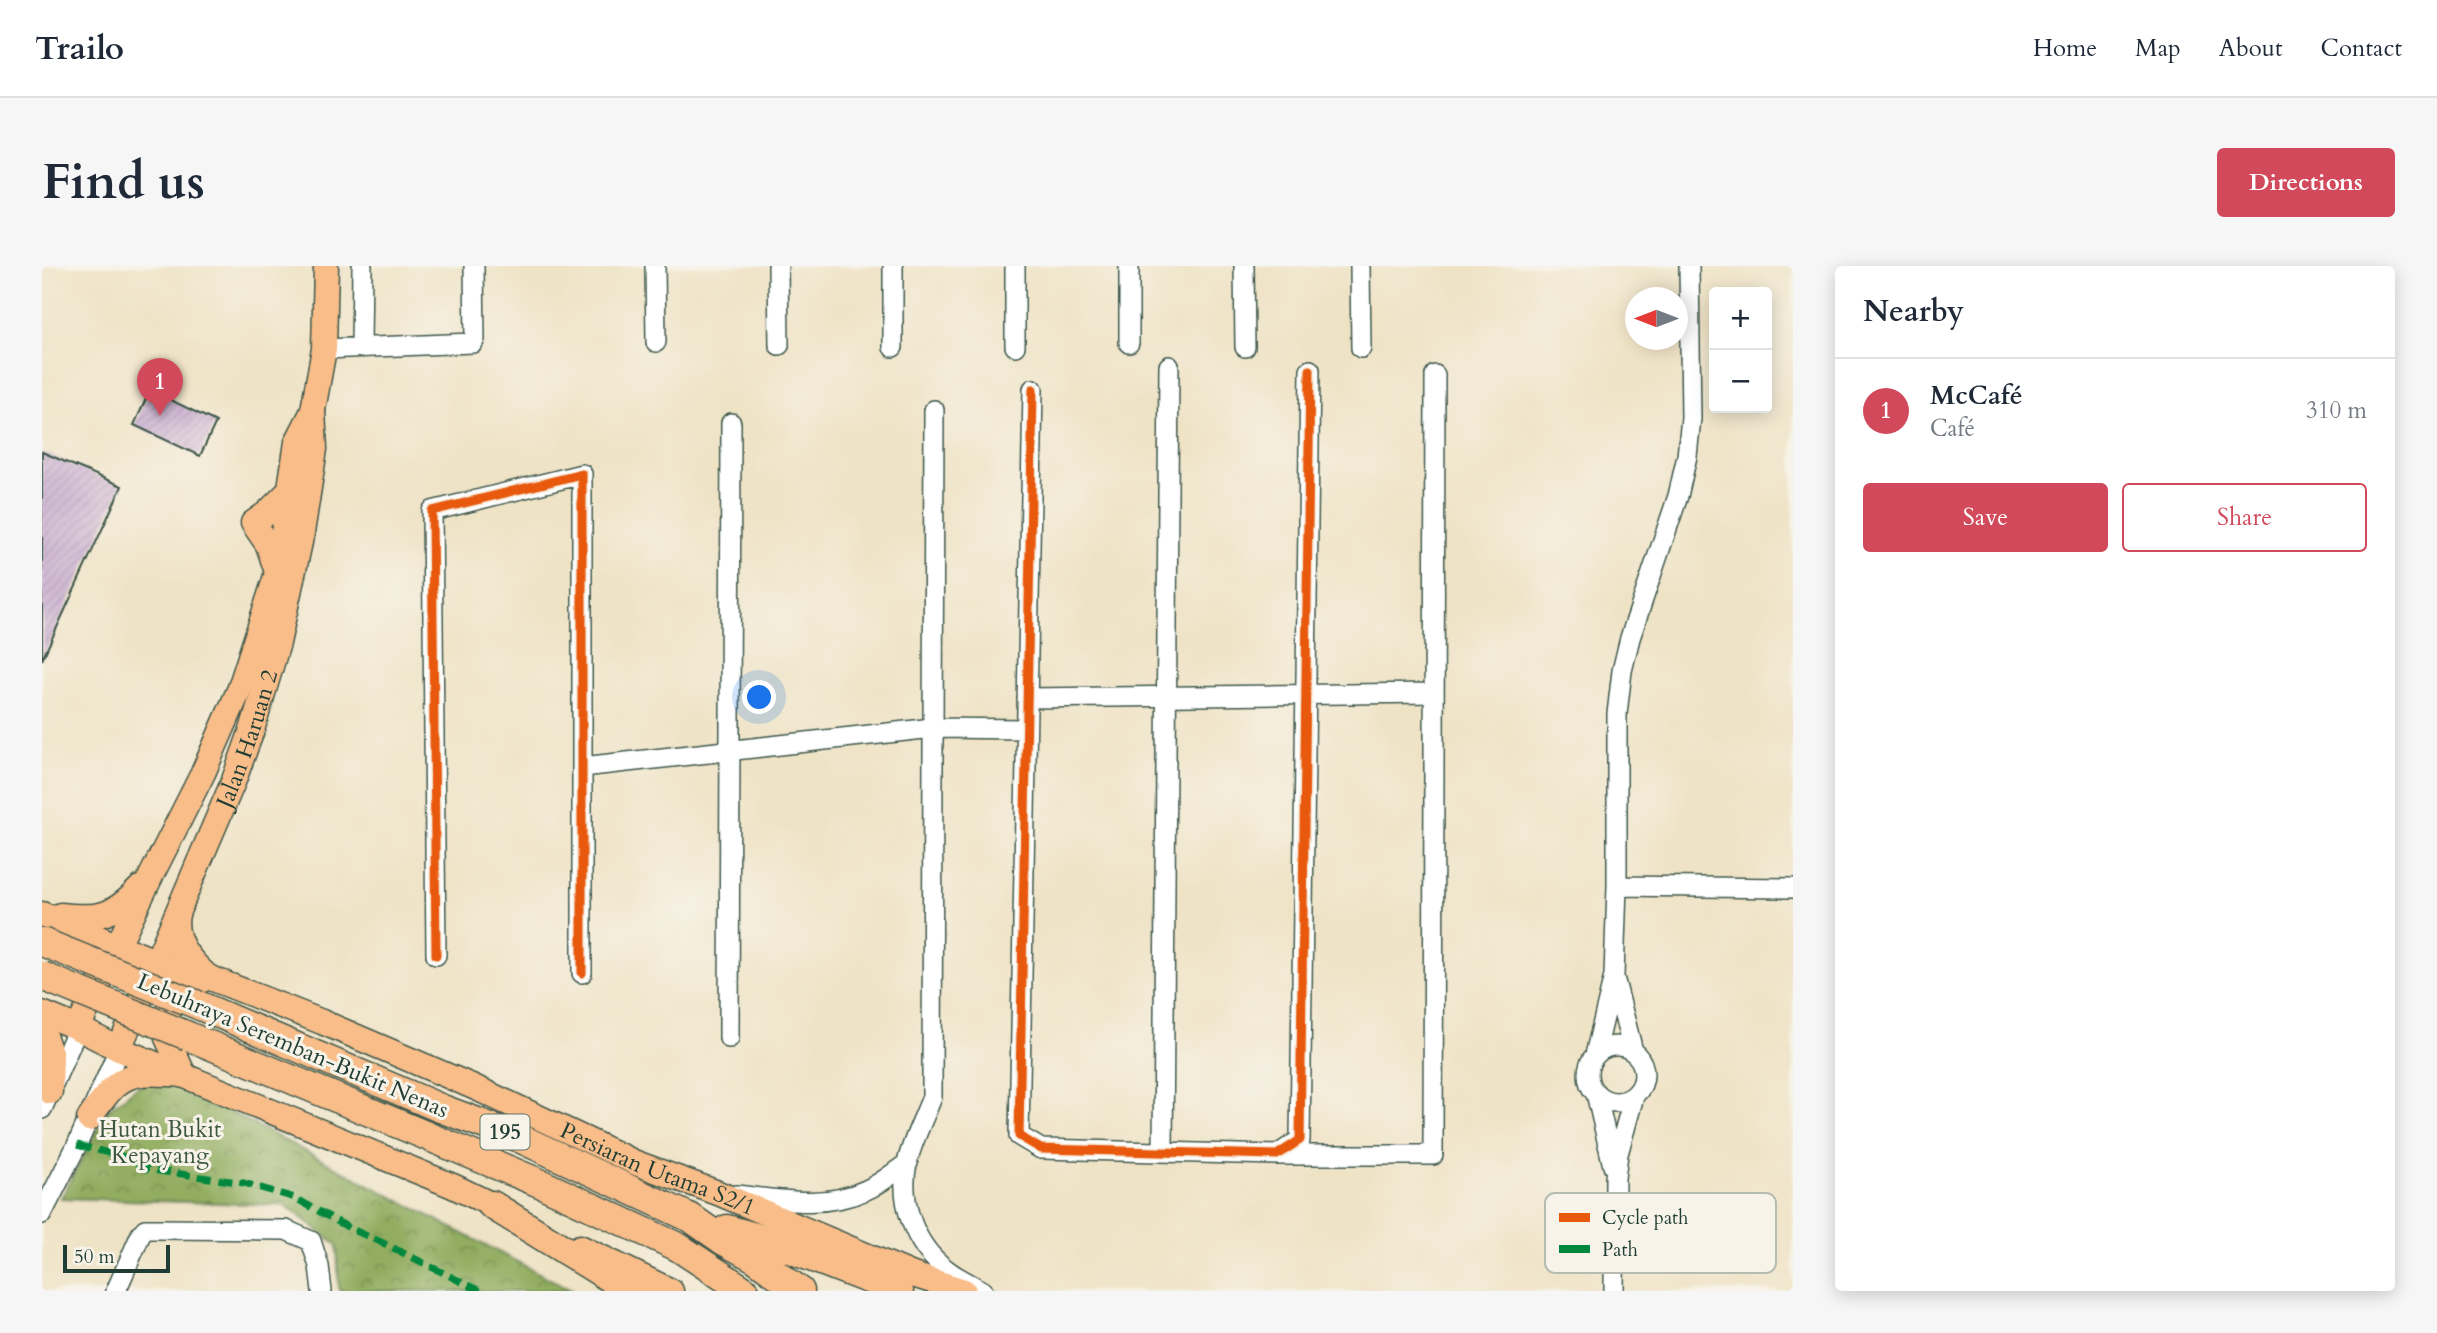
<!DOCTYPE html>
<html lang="en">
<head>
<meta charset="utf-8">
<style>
  :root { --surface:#fff; --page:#f6f6f7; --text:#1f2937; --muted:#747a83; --line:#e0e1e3; --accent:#d1495b }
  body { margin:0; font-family:Cardo,serif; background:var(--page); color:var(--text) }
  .controls { position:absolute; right:21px; top:21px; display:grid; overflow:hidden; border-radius:7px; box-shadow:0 4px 18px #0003 }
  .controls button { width:63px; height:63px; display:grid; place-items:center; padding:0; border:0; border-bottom:2px solid var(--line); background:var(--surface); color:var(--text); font:35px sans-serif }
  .compass { position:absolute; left:1583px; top:21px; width:63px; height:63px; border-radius:50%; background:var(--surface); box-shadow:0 4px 18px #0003; rotate:270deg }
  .scale { position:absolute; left:21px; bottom:18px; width:107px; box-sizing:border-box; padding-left:7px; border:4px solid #1f3d34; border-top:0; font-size:19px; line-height:24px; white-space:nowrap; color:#1f3d34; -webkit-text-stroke:5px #f7f3e8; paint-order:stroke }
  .you { position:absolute; left:718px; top:432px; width:24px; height:24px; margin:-18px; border:5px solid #fff; border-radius:50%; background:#1a73e8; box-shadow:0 0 0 10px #1a73e833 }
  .badge { display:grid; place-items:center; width:46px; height:46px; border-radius:50%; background:var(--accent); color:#fff; font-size:23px; font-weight:700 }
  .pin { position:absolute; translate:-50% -58px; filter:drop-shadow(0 2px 4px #0008) }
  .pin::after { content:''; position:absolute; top:37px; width:24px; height:21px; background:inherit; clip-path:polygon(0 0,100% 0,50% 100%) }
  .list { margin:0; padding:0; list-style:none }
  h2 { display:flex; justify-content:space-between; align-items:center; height:91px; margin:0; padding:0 28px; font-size:30px }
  h2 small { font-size:23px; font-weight:400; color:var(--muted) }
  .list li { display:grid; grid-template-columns:46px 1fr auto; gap:21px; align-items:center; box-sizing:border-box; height:105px; padding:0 28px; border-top:2px solid var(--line) }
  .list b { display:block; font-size:26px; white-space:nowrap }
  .list p { margin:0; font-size:23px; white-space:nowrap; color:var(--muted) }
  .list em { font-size:23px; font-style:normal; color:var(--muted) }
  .actions { display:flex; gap:14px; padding:21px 28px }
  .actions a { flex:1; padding:16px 0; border:2px solid var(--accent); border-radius:7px; text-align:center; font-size:24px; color:var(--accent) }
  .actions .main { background:var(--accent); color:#fff }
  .map { position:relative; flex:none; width:1751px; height:1025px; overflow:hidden; border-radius:7px }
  header { display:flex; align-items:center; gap:42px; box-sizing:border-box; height:98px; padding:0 35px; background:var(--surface); border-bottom:2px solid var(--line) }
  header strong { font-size:33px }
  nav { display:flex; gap:38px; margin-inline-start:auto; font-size:24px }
  .intro { display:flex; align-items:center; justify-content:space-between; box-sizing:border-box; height:168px; padding:0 42px }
  h1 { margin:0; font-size:49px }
  .button { padding:18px 32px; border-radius:7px; background:var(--accent); color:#fff; font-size:24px; font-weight:700 }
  main { display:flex; gap:42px; padding:0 42px }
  aside { flex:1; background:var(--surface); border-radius:7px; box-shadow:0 4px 18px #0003 }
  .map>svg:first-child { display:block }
  .forest { fill:url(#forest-crowns); stroke:#58754a; stroke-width:2 }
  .building { fill:url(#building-hatch) }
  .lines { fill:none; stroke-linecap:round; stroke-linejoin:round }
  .minor-casing { stroke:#3e564a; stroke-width:22 }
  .major-casing { stroke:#3e564a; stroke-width:27 }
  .highway-casing { stroke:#3e564a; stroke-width:31 }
  .minor { stroke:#fff; stroke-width:19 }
  .major { stroke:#f8bd89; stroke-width:24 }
  .highway { stroke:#f8bd89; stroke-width:28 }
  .highway-bridge-casing { stroke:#3e564a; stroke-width:31; stroke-linecap:butt }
  .highway-bridge { stroke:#f8bd89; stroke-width:28 }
  .quiet { stroke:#00873e; stroke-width:7; stroke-dasharray:14 7; stroke-linecap:butt }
  .cycleway-casing { stroke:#f7f3e8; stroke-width:13 }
  .cycleway { stroke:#e8590c; stroke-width:9 }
  .labels { text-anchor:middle; stroke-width:6; stroke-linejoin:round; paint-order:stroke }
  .shield { fill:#f7f3e8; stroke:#60746a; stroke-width:2 }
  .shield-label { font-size:21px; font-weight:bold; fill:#1f3d34 }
  .street-label { font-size:23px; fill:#1f3d34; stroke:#f7f3e8 }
  .park-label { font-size:23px; fill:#3e593f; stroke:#f7f3e8 }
  .key { fill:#f7f3e8; stroke:#b6bcb2; stroke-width:2 }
  .key-label { font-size:19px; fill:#1f3d34 }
</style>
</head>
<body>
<header>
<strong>Trailo</strong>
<nav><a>Home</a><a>Map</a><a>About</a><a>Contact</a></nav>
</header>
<div class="intro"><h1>Find us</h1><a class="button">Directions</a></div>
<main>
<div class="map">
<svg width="1751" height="1025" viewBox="0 0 1751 1025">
  <defs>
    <pattern id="forest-crowns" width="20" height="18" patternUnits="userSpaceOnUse" patternTransform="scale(1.75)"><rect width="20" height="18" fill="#92ad60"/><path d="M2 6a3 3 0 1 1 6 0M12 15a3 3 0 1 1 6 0" fill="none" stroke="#778e50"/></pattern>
    <pattern id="building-hatch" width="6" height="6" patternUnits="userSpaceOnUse" patternTransform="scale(1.75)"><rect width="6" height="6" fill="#c6a8cf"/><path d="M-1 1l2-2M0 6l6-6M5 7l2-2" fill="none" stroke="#a08aa9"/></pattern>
  </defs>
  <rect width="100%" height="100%" fill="#f7f3e8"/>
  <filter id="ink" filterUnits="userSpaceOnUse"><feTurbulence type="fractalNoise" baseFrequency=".0143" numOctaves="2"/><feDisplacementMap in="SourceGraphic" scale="14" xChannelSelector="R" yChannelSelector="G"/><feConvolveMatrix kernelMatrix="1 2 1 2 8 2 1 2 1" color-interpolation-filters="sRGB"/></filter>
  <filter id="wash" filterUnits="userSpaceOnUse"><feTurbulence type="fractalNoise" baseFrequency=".00686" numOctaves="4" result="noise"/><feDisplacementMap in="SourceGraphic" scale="28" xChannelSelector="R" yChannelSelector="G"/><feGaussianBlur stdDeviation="1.57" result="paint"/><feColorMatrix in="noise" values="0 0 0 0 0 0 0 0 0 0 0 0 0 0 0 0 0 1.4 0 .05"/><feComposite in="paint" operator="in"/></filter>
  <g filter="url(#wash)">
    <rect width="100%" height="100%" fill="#efe3c6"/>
    <!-- forest -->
    <path class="forest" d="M99,818L136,819L531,1025H297L295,979L243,939L19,932L67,843Z"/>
    <g id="blocks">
      <!-- building -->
      <path class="building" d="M108,124L174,156L158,190L92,159Z
        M0,186L80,220L0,394Z"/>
    </g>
  </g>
  <g filter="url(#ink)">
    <use href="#blocks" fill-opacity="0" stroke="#3e564a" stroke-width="2"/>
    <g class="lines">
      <!-- minor casing -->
      <g class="minor-casing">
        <path id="minor" d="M613,0L614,76
          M736,0L737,79
          M851,0V81
          M1087,0V77
          M1202,0L1203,81
          M1318,0L1319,82
          M973,80V0
          M319,81L320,0
          M282,83L431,77L433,73L432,0
          M991,123L977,870L999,883L1235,889L1258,874L1268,104
          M892,144L890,831C882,852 870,875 865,897C857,936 872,979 904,1003C915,1012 929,1018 941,1025
          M985,432L1391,427
          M540,501L891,462L984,463
          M1575,620L1751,622
          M394,689L390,245L540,208V707
          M1573,715L1591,785
          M687,772L689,157
          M1546 808a28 28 0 1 1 56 0a28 28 0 1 1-56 0Z
          M1553,789L1572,710L1575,620V448L1580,405L1588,372L1636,230L1645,190L1649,152L1647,0
          M1554,827L1571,900
          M0,843L36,762
          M1121,886L1127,100
          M1235,889H1391L1393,109
          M694,929C738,934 783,943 824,924C839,918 852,906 866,897
          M0,948L35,879L77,783
          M74,1025L99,968L103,963H111L244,964L269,975L277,1000L280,1025
          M1572,1025L1573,912L1576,888L1592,830"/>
      </g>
      <!-- major casing -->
      <g class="major-casing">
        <g id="major">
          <path d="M234,303L226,279L211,257L225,247L247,225"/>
          <path id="s1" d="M0,648L115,696L166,711L280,756L434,822L594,897L676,927L871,1009L922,1025"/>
          <path d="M18,649C57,653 70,651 98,622"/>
          <path d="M0,747L36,762L77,783L411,920L467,947"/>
          <path d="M36,762L109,610L161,507L198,422L235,307L255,176L271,145"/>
          <path d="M0,764L9,789L8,826"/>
          <path id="s2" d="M77,783L192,514L211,461L236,377L260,267L273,183L271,144L282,83L284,0"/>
          <path d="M47,853C79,805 87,805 142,809L125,772L124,749L138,725L166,711C148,695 130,675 135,648"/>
          <path d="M538,981L629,1025"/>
        </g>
      </g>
      <!-- highway casing -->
      <g class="highway-casing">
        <path id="highway" d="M156,739L398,842L473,870L649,952L682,975L713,992L758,1025
          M146,770L500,918L636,981L703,1025
          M450,939L589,1025
          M685,963L727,975L857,1025"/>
      </g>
      <!-- minor -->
      <use href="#minor" class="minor"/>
      <!-- major -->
      <use href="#major" class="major"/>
      <!-- highway -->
      <use href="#highway" class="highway"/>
      <!-- highway-bridge casing -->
      <g class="highway-bridge-casing">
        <path id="highway-bridge" d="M0,676L156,739
          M0,710L146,770"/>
      </g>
      <!-- highway-bridge -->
      <use href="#highway-bridge" class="highway-bridge"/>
      <!-- quiet -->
      <path class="quiet" d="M35,879L87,892L104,903L202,917L253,932L309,963L339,976L438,1025"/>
      <!-- cycleway casing -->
      <g class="cycleway-casing">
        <path id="cycleway" d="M991,123L977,870L999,883L1235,889L1258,874L1268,104
          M394,689L390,245L540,208V707"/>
      </g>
      <!-- cycleway -->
      <use href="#cycleway" class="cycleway"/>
    </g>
  </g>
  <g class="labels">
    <!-- shield labels -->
    <rect class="shield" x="438.5" y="848.5" width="49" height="35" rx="5"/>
    <g class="shield-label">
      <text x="463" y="873">195</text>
    </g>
    <!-- street labels -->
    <g class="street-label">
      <text dy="8" stroke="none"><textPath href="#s2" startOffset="336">Jalan Haruan 2</textPath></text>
      <text transform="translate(251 779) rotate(23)" y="8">Lebuhraya Seremban-Bukit Nenas</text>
      <text dy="8" stroke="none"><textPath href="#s1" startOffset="667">Persiaran Utama S2/1</textPath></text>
    </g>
    <!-- park labels -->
    <g class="park-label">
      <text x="118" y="871">Hutan Bukit<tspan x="118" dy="26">Kepayang</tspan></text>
    </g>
  </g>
  <!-- legend -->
  <rect x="1503" y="927" width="231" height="80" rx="10" class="key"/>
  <rect x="1517" y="947" width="31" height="9" fill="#e8590c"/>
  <rect x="1517" y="979" width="31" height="8" fill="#00873e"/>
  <g class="key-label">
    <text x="1560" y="958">Cycle path</text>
    <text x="1560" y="990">Path</text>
  </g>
</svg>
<div class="controls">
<button>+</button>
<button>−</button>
</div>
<svg class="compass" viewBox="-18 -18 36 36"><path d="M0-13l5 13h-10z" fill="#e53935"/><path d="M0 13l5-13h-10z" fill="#747a83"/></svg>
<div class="scale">50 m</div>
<div class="you"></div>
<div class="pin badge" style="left:118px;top:150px">1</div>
</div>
<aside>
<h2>Nearby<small></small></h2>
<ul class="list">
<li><span class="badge">1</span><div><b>McCafé</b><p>Café</p></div><em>310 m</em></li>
</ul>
<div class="actions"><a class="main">Save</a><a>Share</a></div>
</aside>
</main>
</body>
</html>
